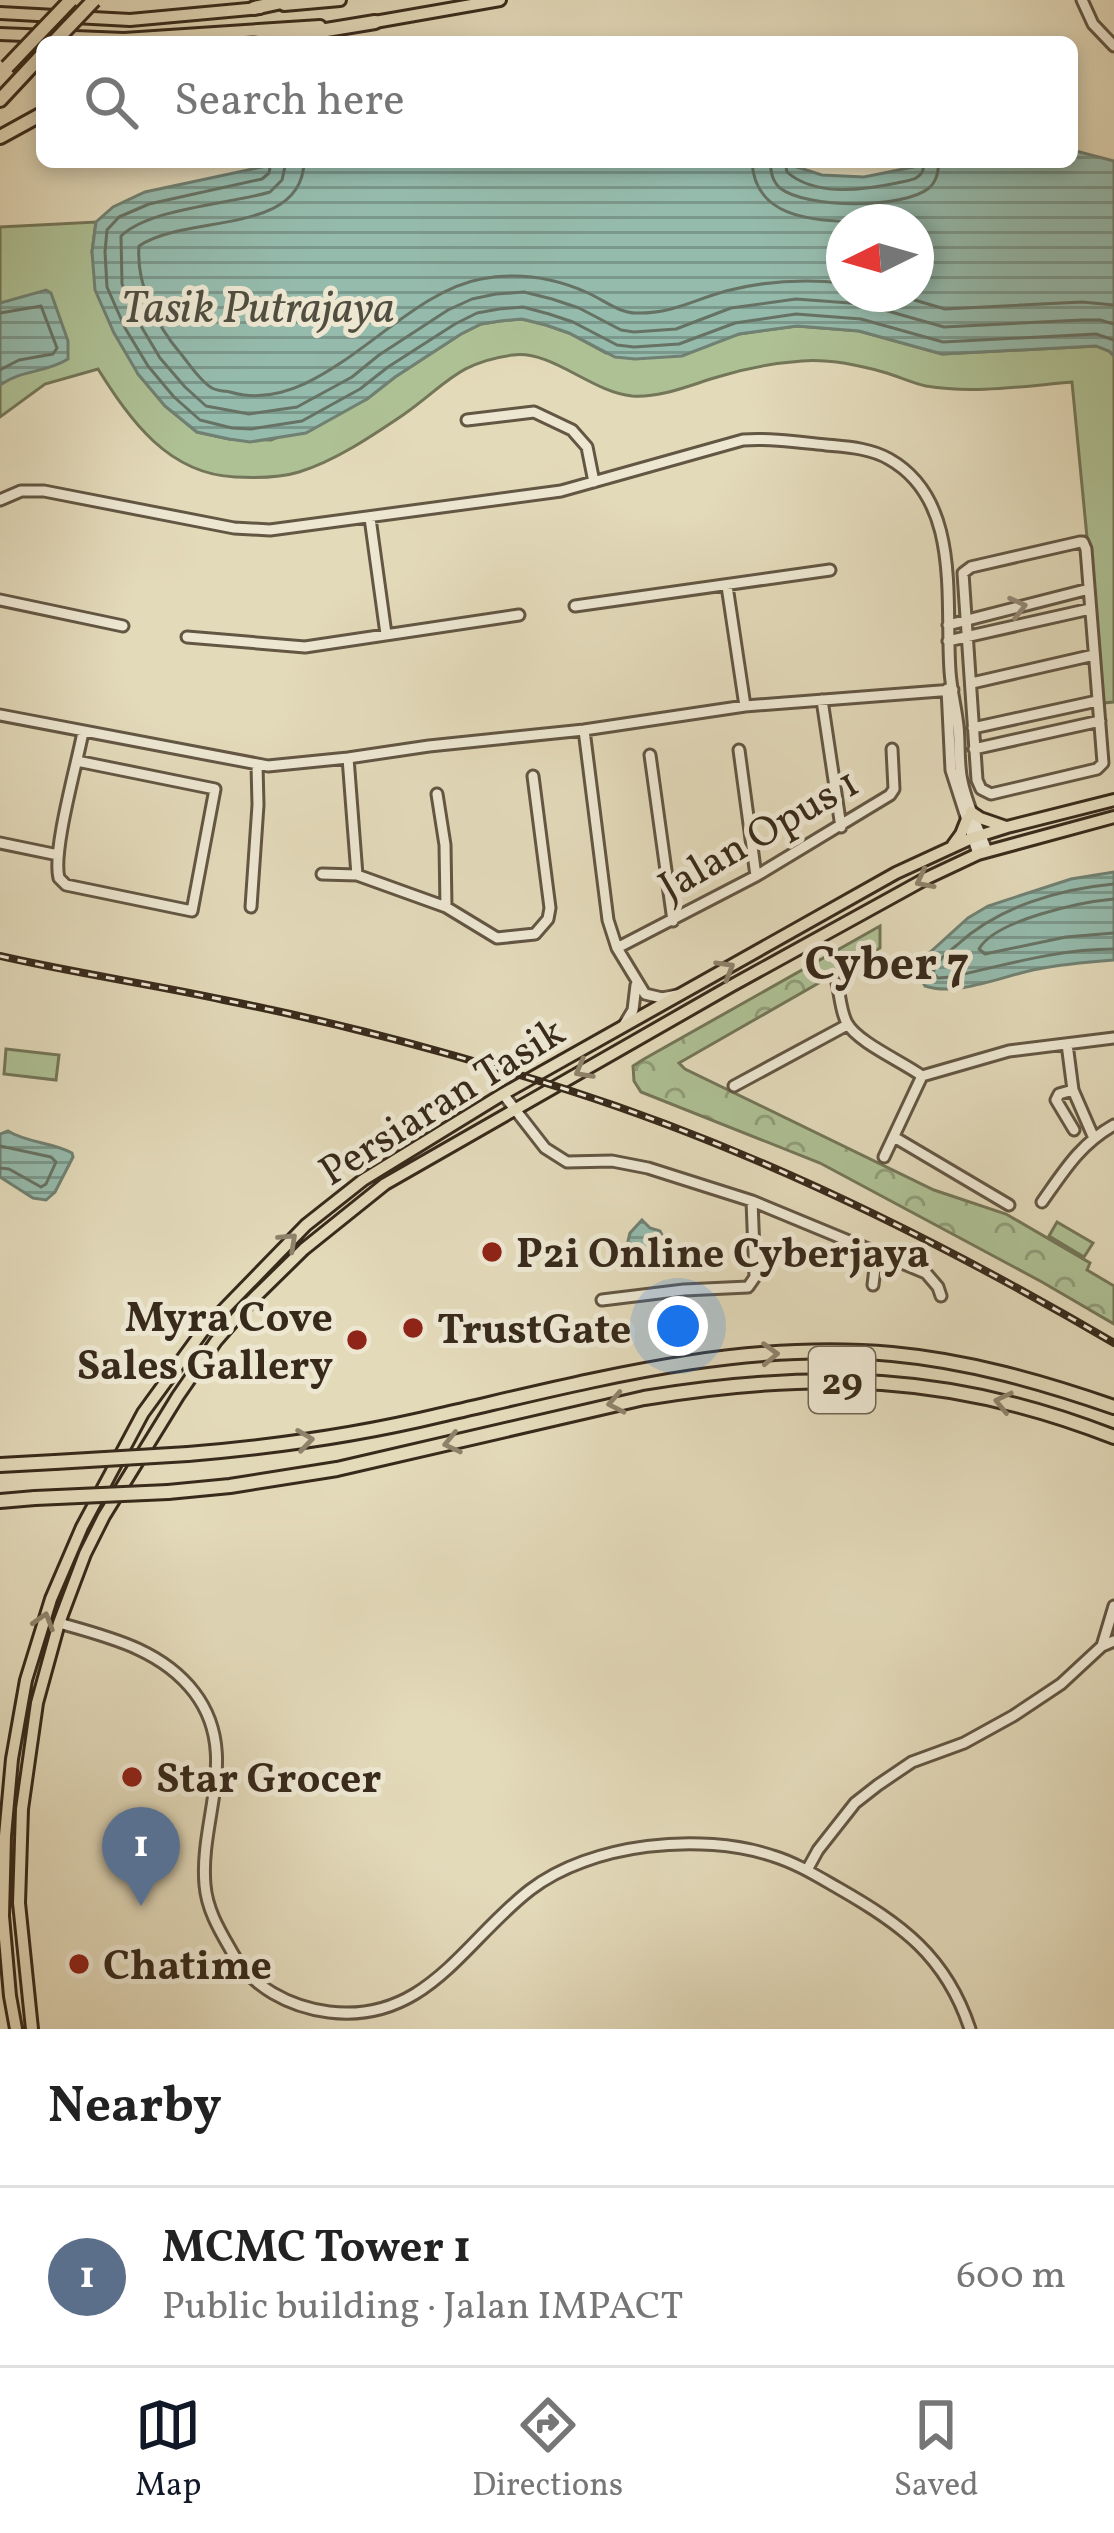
<!DOCTYPE html>
<html lang="en">
<head>
<meta charset="utf-8">
<style>
  :root { --surface:#fff; --page:#f6f6f6; --text:#222; --muted:#767676; --line:#e0e0e0; --accent:#111827 }
  body { margin:0; font-family:Vollkorn,serif; background:var(--page); color:var(--text) }
  .compass { position:absolute; left:826px; top:204px; width:108px; height:108px; border-radius:50%; background:var(--surface); box-shadow:0 6px 18px #0003; rotate:265deg }
  .you { position:absolute; left:678px; top:1326px; width:42px; height:42px; margin:-30px; border:9px solid #fff; border-radius:50%; background:#1a73e8; box-shadow:0 0 0 18px #1a73e833 }
  .badge { display:grid; place-items:center; width:78px; height:78px; border-radius:50%; background:var(--accent); color:#fff; font-size:39px; font-weight:700 }
  .pin { position:absolute; translate:-50% -99px; filter:drop-shadow(0 3px 6px #0008) }
  .pin::after { content:''; position:absolute; top:63px; width:42px; height:36px; background:inherit; clip-path:polygon(0 0,100% 0,50% 100%) }
  .list { margin:0; padding:0; list-style:none }
  h2 { display:flex; justify-content:space-between; align-items:center; height:156px; margin:0; padding:0 48px; font-size:51px }
  h2 small { font-size:39px; font-weight:400; color:var(--muted) }
  .list li { display:grid; grid-template-columns:78px 1fr auto; gap:36px; align-items:center; box-sizing:border-box; height:180px; padding:0 48px; border-top:3px solid var(--line) }
  .list b { display:block; font-size:45px; white-space:nowrap }
  .list p { margin:0; font-size:39px; white-space:nowrap; color:var(--muted) }
  .list em { font-size:39px; font-style:normal; color:var(--muted) }
  .icon { flex:none; width:66px; height:66px; fill:none; stroke:currentColor; stroke-width:2; stroke-linecap:round; stroke-linejoin:round }
  .map { position:relative; flex:none; width:1114px; height:2029px; overflow:hidden }
  .search { position:absolute; background:var(--surface); box-shadow:0 6px 18px #0003; left:36px; right:36px; top:36px; height:132px; display:flex; align-items:center; gap:30px; box-sizing:border-box; padding:0 42px; border-radius:18px; color:var(--muted); font-size:45px }
  .sheet { height:336px; background:var(--surface) }
  nav { display:flex; justify-content:space-around; align-items:center; box-sizing:border-box; height:168px; border-top:3px solid var(--line); background:var(--surface); font-size:33px; color:var(--muted) }
  nav a { display:grid; justify-items:center; gap:6px }
  nav .on { color:var(--accent) }
  .map>svg:first-child { display:block }
  .forest { fill:url(#forest-crowns); stroke:#737658; stroke-width:3 }
  .park { fill:#aec195; stroke:#737658; stroke-width:3 }
  .water { fill:url(#water-rules); stroke:#708173; stroke-width:3; fill-rule:evenodd }
  .lines { fill:none; stroke-linecap:round; stroke-linejoin:round }
  .shore { stroke:#667264; stroke-width:3 }
  .minor-casing { stroke:#635643; stroke-width:15 }
  .major-casing { stroke:#382a1b; stroke-width:16 }
  .highway-casing { stroke:#382a1b; stroke-width:18 }
  .minor { stroke:#ede7d2; stroke-width:9 }
  .major { stroke:#e3daba; stroke-width:10 }
  .highway { stroke:#e3daba; stroke-width:12 }
  .rail-casing { stroke:#382a1b; stroke-width:8 }
  .rail { stroke:#ede7d2; stroke-width:3; stroke-dasharray:9; stroke-linecap:butt }
  .highway-bridge-casing { stroke:#382a1b; stroke-width:18; stroke-linecap:butt }
  .highway-bridge { stroke:#e3daba; stroke-width:12 }
  .oneway { stroke:#928876 }
  .oneway2 { stroke:#8e826a }
  .poi-dot { fill:#8f2418; stroke:#ede7d2; stroke-width:4.5 }
  .labels { text-anchor:middle; stroke-width:10; stroke-linejoin:round; paint-order:stroke }
  .shield { fill:#ede7d2; stroke:#6e6352; stroke-width:3 }
  .shield-label { font-size:39px; font-weight:bold; fill:#382a1b }
  .street-label { font-size:42px; fill:#382a1b; stroke:#ede7d2 }
  .poi-label { font-size:42px; font-weight:bold; fill:#382a1b; stroke:#ede7d2; text-anchor:start }
  .water-label { font-size:45px; font-style:italic; fill:#4f4e40; stroke:#ede7d2 }
  .quarter-label { font-size:48px; font-weight:bold; fill:#382a1b; stroke:#ede7d2 }
</style>
</head>
<body>
<div class="map">
<svg width="1114" height="2029" viewBox="0 0 1114 2029">
  <defs>
    <pattern id="forest-crowns" width="20" height="18" patternUnits="userSpaceOnUse" patternTransform="scale(3)"><rect width="20" height="18" fill="#aec195"/><path d="M2 6a3 3 0 1 1 6 0M12 15a3 3 0 1 1 6 0" fill="none" stroke="#8f9d79"/></pattern>
    <pattern id="water-rules" width="6" height="5" patternUnits="userSpaceOnUse" patternTransform="scale(3)"><rect width="6" height="5" fill="#95bbad"/><path d="M0 2.5h6" fill="none" stroke="#7b988c"/></pattern>
  </defs>
  <rect width="100%" height="100%" fill="#e3daba"/>
  <filter id="stains"><feTurbulence type="fractalNoise" baseFrequency=".00167" numOctaves="4"/><feColorMatrix values="0 0 0 0 .2 0 0 0 0 .09 0 0 0 0 .02 0 0 0 .5 -.17"/></filter>
  <radialGradient id="worn" r=".72"><stop offset=".6" stop-color="#630" stop-opacity="0"/><stop offset="1" stop-color="#630" stop-opacity=".3"/></radialGradient>
  <!-- forest -->
  <path class="forest" d="M880,926V948L679,1063L685,1069L934,1190L1006,1214L1090,1263L1087,1270L1114,1286V1324L1042,1282L820,1163L641,1092L634,1081L633,1066L644,1059Z"/>
  <!-- park -->
  <path class="park" d="M96,222L92,252L138,374L165,406L197,432L229,439L271,440L367,399L395,377L461,334L481,324L500,321L522,319L546,325L569,333L606,353L717,341L739,334L797,326L859,331L942,354L1097,346L1109,351L1114,356V702L1103,703L1072,382C1024,386 974,394 926,386C911,383 898,376 883,372C858,365 828,359 802,361C775,363 747,368 721,376C692,384 663,398 632,396C591,392 552,350 513,355C457,362 445,386 403,415C372,436 335,461 299,472C280,478 255,478 235,477C168,474 130,420 98,369L45,384L0,417V227Z
    M6,1049L59,1055L56,1080L4,1074Z
    M1057,1222L1093,1243L1084,1257L1049,1236Z"/>
  <!-- water -->
  <path class="water" d="M1072,150L1114,161V356L1109,351L1096,346L942,354L859,331L797,326L739,334L682,356L635,359L615,357L569,333L546,325L522,319L500,321L481,324L461,334L395,377L367,399L306,433L250,442L229,439L197,432L165,406L138,374L114,333L95,290L92,252L96,222L113,207L145,192L285,162H781L822,175L864,177L938,162H1072ZM916,222V294H844V222Z
    M46,290L51,293L68,341V359C46,373 23,369 0,385V303Z
    M1114,872V960C1088,962 1063,964 1038,969C1005,975 957,997 925,986L921,979L926,956L968,918L988,906L1071,879Z
    M8,1131C27,1143 52,1142 72,1153L73,1157L55,1192L46,1200L33,1198L0,1177V1134Z
    M642,1220L650,1228L660,1231L664,1239L655,1247L639,1252L628,1241L630,1233Z"/>
  <g class="lines">
    <!-- shore -->
    <path class="shore" d="M271,162L269,173L262,179L149,204L119,217L107,230L105,252L107,287L125,328L148,366L174,397L200,420L232,428L251,429L302,421L360,389L388,367L455,324L477,313L499,309L523,307L549,314L573,322L617,345L634,347L679,344L735,323L796,314L861,319L943,342L1096,334L1114,340
      M286,162L282,180L270,192C230,204 150,208 121,236L122,284L138,321L160,358L185,387L206,406L249,414L297,407L352,377L379,355L448,310L472,299L496,294L524,292L552,299L579,308L621,330L634,332L676,329L731,308L796,299L863,304L944,327L1082,320H1100L1114,324
      M304,162C302,236 185,214 139,246C136,284 156,325 181,354C190,365 200,381 212,388C217,391 224,391 230,392C319,419 397,294 481,279C519,272 553,277 588,293C604,300 620,314 638,313C674,313 693,300 726,291C764,281 805,279 844,283
      M752,162C755,217 810,220 853,222
      M770,162C771,172 772,181 780,188C806,209 904,209 929,188C937,181 938,172 939,162
      M785,162L787,172C815,197 864,190 897,183C900,182 914,180 916,178C924,173 923,170 924,162
      M894,294L945,309L1082,302L1114,305
      M0,313L41,306L57,348L53,354L19,360L0,370
      M1114,884C1059,889 998,907 957,945C946,954 937,960 933,973L938,978L951,977C1005,965 1058,949 1114,949
      M1114,899C1081,902 995,920 979,949L985,954L1066,937L1114,933
      M0,1146L51,1157L56,1162L46,1184L41,1187L9,1169L0,1168"/>
    <!-- minor casing -->
    <g class="minor-casing">
      <path id="minor" d="M1082,0L1093,24L1114,46
        M467,420L534,412L572,430L587,447L594,482
        M0,500L21,491H44L234,528L270,530L561,491L743,440C770,438 798,442 826,445C847,447 870,448 889,459C962,500 945,601 950,671C951,689 956,707 958,726C960,744 958,763 962,781C967,805 978,828 987,851
        M370,518L386,634
        M1080,542H1083L1086,549L1103,763L1097,769L991,794L981,789L977,780L963,573L971,567Z
        M727,586L745,706
        M0,600L123,626
        M575,606L830,570
        M948,625L1089,589
        M187,637L305,647L519,615
        M948,641L1090,609
        M972,683L1094,655
        M947,689L951,770L978,854
        M822,700L841,827
        M0,715L268,766L348,758L429,746L584,730L745,706L953,690
        M973,728L1097,701
        M584,730L608,920L617,948L645,994L662,998L677,995
        M974,749L1100,721
        M739,750L756,876
        M650,755L673,921
        M348,758L357,875
        M77,761L215,789L192,911L66,885L59,878C52,851 77,764 83,732
        M437,794L445,845L446,907
        M0,843L58,855
        M322,874L357,875L446,907L497,938L535,934L548,919L550,908L533,776
        M251,907L258,805L257,765
        M617,948L756,876L890,795L894,789L892,749
        M837,983C840,995 841,1013 847,1023C857,1042 903,1062 922,1076
        M624,1025L633,1010L636,985
        M1067,1044L1073,1090L1093,1136
        M922,1076L1009,1051L1114,1038
        M734,1086L847,1025
        M1073,1090L1059,1094L1056,1100L1074,1130
        M503,1094L545,1148L567,1162L612,1161L648,1168L752,1201L926,1273L938,1287L941,1296
        M894,1137L1009,1205
        M884,1157L922,1076
        M1042,1202C1064,1171 1080,1144 1114,1125
        M873,1285L877,1251
        M602,1300L684,1290L748,1287L755,1277L752,1201
        M59,1623C108,1637 161,1649 194,1692C241,1753 199,1819 205,1885C207,1910 220,1931 232,1952C251,1987 290,2007 329,2012C426,2024 464,1941 530,1890C591,1843 701,1832 773,1856C796,1863 817,1876 838,1888C901,1924 946,1956 970,2029
        M1102,1646L1114,1606
        M807,1870L818,1850L855,1803L878,1785L912,1762L964,1743L1013,1716L1061,1684L1102,1646L1114,1641"/>
    </g>
    <!-- major casing -->
    <g class="major-casing">
      <path id="major" d="M284,5L340,0
        M0,13L130,20L260,8
        M369,23L500,0
        M0,34L124,39L320,26
        M971,812L980,818L1006,827
        M953,845L961,834L967,819
        M16,2029L10,1996L3,1916L5,1836L12,1759L26,1680L51,1599L82,1527L143,1413L202,1332L306,1225L363,1180L503,1094L896,873L972,838L1007,827L1114,800
        M32,2029L19,1903L22,1809L37,1703L59,1623L85,1554L104,1516L178,1396L216,1341L250,1302L304,1249L385,1184L731,986L927,878L978,854L1114,817"/>
    </g>
    <!-- highway casing -->
    <g class="highway-casing">
      <path id="highway" d="M254,8L291,0
        M253,42L375,22
        M0,100L42,55
        M0,137L42,114
        M188,1454C273,1447 358,1435 441,1415C590,1381 738,1340 892,1354C968,1361 1042,1382 1114,1407
        M0,1465L55,1462
        M168,1492L230,1486L337,1469L644,1398C814,1370 952,1373 1114,1437
        M0,1501L35,1498"/>
    </g>
    <!-- minor -->
    <use href="#minor" class="minor"/>
    <!-- major -->
    <use href="#major" class="major"/>
    <!-- highway -->
    <use href="#highway" class="highway"/>
    <!-- rail casing -->
    <g class="rail-casing">
      <path id="rail" d="M0,956C74,973 150,984 224,1000C340,1023 456,1054 568,1090C759,1151 942,1242 1114,1343"/>
    </g>
    <!-- rail -->
    <use href="#rail" class="rail"/>
    <!-- highway-bridge casing -->
    <g class="highway-bridge-casing">
      <path id="highway-bridge" d="M54,42L94,0
        M7,67L71,0
        M55,1462L188,1454
        M35,1498L168,1492"/>
    </g>
    <!-- highway-bridge -->
    <use href="#highway-bridge" class="highway-bridge"/>
  </g>
  <!-- one-way arrows -->
  <defs><path id="oneway-chevron" d="M-2-3.5L2.5 0L-2 3.5" fill="none" stroke-width="1.6" stroke-linecap="round" stroke-linejoin="round" transform="scale(3)"/></defs>
  <use class="oneway" href="#oneway-chevron" transform="translate(1018 607) rotate(-14)"/>
  <g class="oneway2">
    <use href="#oneway-chevron" transform="translate(924 880) rotate(153)"/>
    <use href="#oneway-chevron" transform="translate(726 969) rotate(-30)"/>
    <use href="#oneway-chevron" transform="translate(583 1070) rotate(151)"/>
    <use href="#oneway-chevron" transform="translate(289 1241) rotate(-43)"/>
    <use href="#oneway-chevron" transform="translate(770 1354) rotate(-2)"/>
    <use href="#oneway-chevron" transform="translate(1003 1402) rotate(-167)"/>
    <use href="#oneway-chevron" transform="translate(616 1403) rotate(169)"/>
    <use href="#oneway-chevron" transform="translate(305 1440) rotate(-8)"/>
    <use href="#oneway-chevron" transform="translate(452 1443) rotate(167)"/>
    <use href="#oneway-chevron" transform="translate(44 1621) rotate(-73)"/>
  </g>
  <!-- markers -->
  <g class="poi-dot">
    <circle cx="492" cy="1252" r="12"/>
    <circle cx="413" cy="1328" r="12"/>
    <circle cx="357" cy="1340" r="12"/>
    <circle cx="132" cy="1777" r="12"/>
    <circle cx="79" cy="1964" r="12"/>
  </g>
  <g class="labels">
    <!-- shield labels -->
    <rect class="shield" x="809" y="1347" width="66" height="66" rx="9"/>
    <g class="shield-label">
      <text x="842" y="1394">29</text>
    </g>
    <!-- street labels -->
    <g class="street-label">
      <text transform="translate(758 833) rotate(-30)" y="15">Jalan Opus 1</text>
      <text transform="translate(441 1100) rotate(-32)" y="15">Persiaran Tasik</text>
    </g>
    <!-- poi labels -->
    <g class="poi-label">
      <text x="516" y="1267">P2i Online Cyberjaya</text>
      <text x="333" y="1331" text-anchor="end">Myra Cove<tspan x="333" dy="48">Sales Gallery</tspan></text>
      <text x="437" y="1343">TrustGate</text>
      <text x="156" y="1792">Star Grocer</text>
      <text x="103" y="1979">Chatime</text>
    </g>
    <!-- water labels -->
    <g class="water-label">
      <text x="258" y="322">Tasik Putrajaya</text>
    </g>
    <!-- quarter labels -->
    <g class="quarter-label">
      <text x="887" y="979">Cyber 7</text>
    </g>
  </g>
  <rect width="100%" height="100%" filter="url(#stains)"/>
  <rect width="100%" height="100%" fill="url(#worn)"/>
</svg>
<svg class="compass" viewBox="-18 -18 36 36"><path d="M0-13l5 13h-10z" fill="#e53935"/><path d="M0 13l5-13h-10z" fill="#767676"/></svg>
<div class="you"></div>
<div class="pin badge" style="left:141px;top:1906px;background:#5c6f8a">1</div>
<div class="search"><svg class="icon" aria-label="search" viewBox="0 0 24 24"><circle cx="10" cy="10" r="6"/><path d="M15 15l6 6"/></svg>Search here</div>
</div>
<section class="sheet">
<h2>Nearby<small></small></h2>
<ul class="list">
<li><span class="badge" style="background:#5c6f8a">1</span><div><b>MCMC Tower 1</b><p>Public building · Jalan IMPACT</p></div><em>600 m</em></li>
</ul>
</section>
<nav>
<a class="on"><svg class="icon" aria-label="map" viewBox="0 0 24 24"><path d="M3 6l6-2 6 2 6-2v14l-6 2-6-2-6 2zM9 4v14M15 6v14"/></svg>Map</a>
<a><svg class="icon" aria-label="directions" viewBox="0 0 24 24"><path d="M12 3l9 9-9 9-9-9zM9 14v-3h6M13 9l2 2-2 2"/></svg>Directions</a>
<a><svg class="icon" aria-label="saved" viewBox="0 0 24 24"><path d="M7 4h10v16l-5-4-5 4z"/></svg>Saved</a>
</nav>
</body>
</html>
